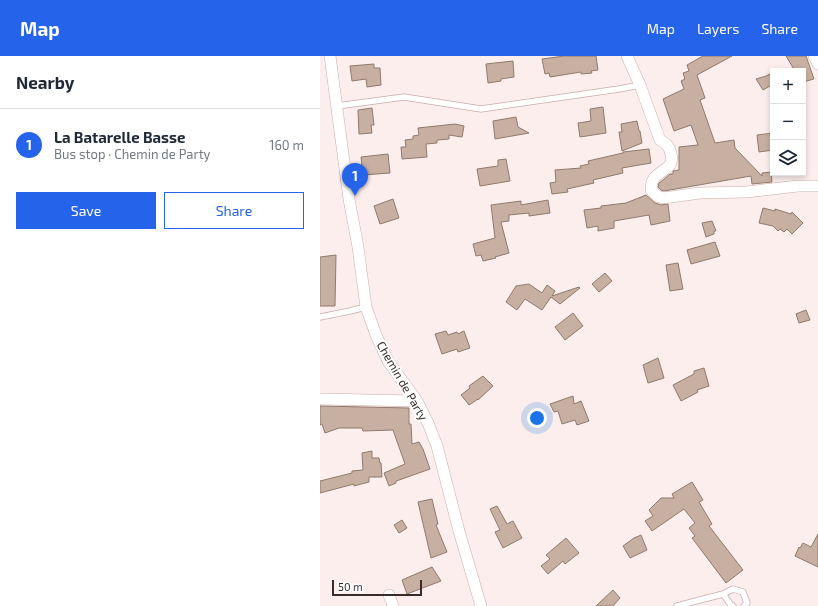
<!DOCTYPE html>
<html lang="en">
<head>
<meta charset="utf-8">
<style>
  :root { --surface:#fff; --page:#f2f2f3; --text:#1f2937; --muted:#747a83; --line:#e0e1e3; --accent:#2563eb }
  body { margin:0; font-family:"Exo 2",sans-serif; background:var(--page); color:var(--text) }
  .controls { position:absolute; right:12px; top:12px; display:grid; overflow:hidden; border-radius:0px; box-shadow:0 2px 6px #0003 }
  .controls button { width:36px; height:36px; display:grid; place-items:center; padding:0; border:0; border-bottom:1px solid var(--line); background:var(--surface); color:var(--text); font:20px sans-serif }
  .scale { position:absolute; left:12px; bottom:10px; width:90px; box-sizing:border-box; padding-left:4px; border:2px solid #392d2c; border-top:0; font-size:11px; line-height:14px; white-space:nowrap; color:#392d2c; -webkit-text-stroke:3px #fff; paint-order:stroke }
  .you { position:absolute; left:217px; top:362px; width:14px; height:14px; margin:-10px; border:3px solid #fff; border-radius:50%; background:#1a73e8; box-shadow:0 0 0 6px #1a73e833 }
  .badge { display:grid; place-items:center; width:26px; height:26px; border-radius:50%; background:var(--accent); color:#fff; font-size:13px; font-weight:700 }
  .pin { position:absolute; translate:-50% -33px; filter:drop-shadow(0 1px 2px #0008) }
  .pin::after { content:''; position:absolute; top:21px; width:14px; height:12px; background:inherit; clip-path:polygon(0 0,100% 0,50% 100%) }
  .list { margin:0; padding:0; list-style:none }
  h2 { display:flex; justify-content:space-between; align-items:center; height:52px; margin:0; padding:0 16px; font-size:17px }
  h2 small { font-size:13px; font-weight:400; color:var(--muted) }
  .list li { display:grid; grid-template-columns:26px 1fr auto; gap:12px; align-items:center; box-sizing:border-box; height:72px; padding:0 16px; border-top:1px solid var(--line) }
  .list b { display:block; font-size:15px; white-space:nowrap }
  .list p { margin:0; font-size:13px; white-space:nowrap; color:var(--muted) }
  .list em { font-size:13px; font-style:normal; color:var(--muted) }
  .actions { display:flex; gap:8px; padding:12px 16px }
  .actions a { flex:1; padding:9px 0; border:1px solid var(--accent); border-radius:0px; text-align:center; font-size:14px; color:var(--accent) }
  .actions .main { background:var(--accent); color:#fff }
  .icon { flex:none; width:22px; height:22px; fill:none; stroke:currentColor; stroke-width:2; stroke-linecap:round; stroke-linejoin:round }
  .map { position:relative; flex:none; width:498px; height:550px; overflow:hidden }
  header { display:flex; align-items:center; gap:24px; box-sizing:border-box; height:56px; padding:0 20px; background:var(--accent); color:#fff }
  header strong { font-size:19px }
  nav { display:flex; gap:22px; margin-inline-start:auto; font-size:14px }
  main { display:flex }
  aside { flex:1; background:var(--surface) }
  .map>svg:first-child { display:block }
  .building { fill:#c7b0a1; stroke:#907a6c }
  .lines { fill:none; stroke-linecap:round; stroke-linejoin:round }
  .service-casing { stroke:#caadab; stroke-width:7 }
  .minor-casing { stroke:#caadab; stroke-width:12 }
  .service { stroke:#fff; stroke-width:5.5 }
  .minor { stroke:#fff; stroke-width:11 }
  .labels { text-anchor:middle; stroke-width:4; stroke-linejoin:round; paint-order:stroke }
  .street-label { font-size:12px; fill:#392d2c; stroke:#fff }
</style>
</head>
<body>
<header>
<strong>Map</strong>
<nav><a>Map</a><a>Layers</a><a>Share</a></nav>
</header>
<main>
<aside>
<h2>Nearby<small></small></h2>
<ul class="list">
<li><span class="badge">1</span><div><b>La Batarelle Basse</b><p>Bus stop · Chemin de Party</p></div><em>160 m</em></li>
</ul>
<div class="actions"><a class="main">Save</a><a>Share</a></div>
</aside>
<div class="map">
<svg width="498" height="550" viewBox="0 0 498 550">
  <rect width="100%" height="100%" fill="#fbeeed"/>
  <!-- building -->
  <path class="building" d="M244,0H276L278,14L271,15L272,17L261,18V16L230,21L229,17L225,18L222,3Z
    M383,0H412L377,19L385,42L380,44L395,87L414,84L415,92L442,120V117L451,116L452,126L432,128L431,120L344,135L341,134L338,131L339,127L343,124L350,118H353V115L359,114V91L378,89L371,69L354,75L343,43L364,33L361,25L365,23L363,17L369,15L367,9Z
    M466,0H486L494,23L483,26V15H475Z
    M193,5L194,21L181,23V25L168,27L166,8Z
    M54,8V12H60L61,29L47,31L46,23L32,25L30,10Z
    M450,18V19L453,18V28L443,34L436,23L446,20Z
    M283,51L286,77L260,81L258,67L271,65L270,53Z
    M52,52L54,69H51L52,77L39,78L38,54Z
    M196,61L198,71L209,77L175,83L173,65Z
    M317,65L319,75H320L322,87L302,95L299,76H302L301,68Z
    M135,68L144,70L142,81L129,79V83L117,84V87L106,88L107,101L82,103L81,91H86L85,84L93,83V80L99,79L98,72Z
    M453,77V94L439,96L437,79Z
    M329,93L331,107L302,112L303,117L273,124L274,127L247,133L248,136L232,138L230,127L236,126L235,114L261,112L260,110L269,108L268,105L303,97V96Z
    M68,98L70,117L43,119L41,101Z
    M186,103L190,125L160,130L157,113L178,110V104Z
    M326,139L335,147L341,149L348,148L350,165L331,169L329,159L294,165V172L278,175V170L267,172L264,154L281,152V150L306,147Z
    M73,143L79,162L60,168L54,150Z
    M228,144L230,157L209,160V157L189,159V165L181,166L189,197L175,201L176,202L163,205L161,199L156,200L153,188L175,182L171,149L201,145V149Z
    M443,152L455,155V153L471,158L472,156L483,167L472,178L467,173L464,176L460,173L458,175L453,170L439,167Z
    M392,165L396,175H394V178L386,181L382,167Z
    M395,186L400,200L371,208L367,194Z
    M16,199L15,250H0V201Z
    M358,207L363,233L350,235L346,209Z
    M285,217L292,225L279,236L272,228Z
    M209,228L222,237L227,229L235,235L232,240L259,231L260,232L240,248L231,241L222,254L205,243L197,254L186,246L196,230Z
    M486,254L490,264L479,267L476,258Z
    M253,257L263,270L245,284L235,271Z
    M126,275L128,279L137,276L138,278L144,275L150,292L138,296L137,293L122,298L115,278Z
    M338,302L344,322L328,327L323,309Z
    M384,312L389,330L377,334L378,336L361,345L353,329L374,318V315Z
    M163,320L173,330L158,344V343L149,349L141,339L150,332L149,330Z
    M253,340L254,348L261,345L269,365L257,369L255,364L242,368L238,355L234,356L230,348Z
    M0,350L89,352V368H91L92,388L99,386L103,393L110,413L82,423L76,425V427L69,430L64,417L85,408L73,374L43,375L42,372H19L5,377L2,368L0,369Z
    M52,395V402H59L60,407H61L62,421H49V426L34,430V428L0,437V425L32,417V415L43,414L42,397Z
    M372,426L383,444L379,446L392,468L389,470L423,514L406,527L372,482L375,480L369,472L375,467L364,453L332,475L325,465L333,460L329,454L341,442H354L352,438Z
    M112,443L118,468L116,469L127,496L111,502L98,446Z
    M177,450L187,468L193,465L202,482L183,492L175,476L180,474L170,453Z
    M82,464L87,472L79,477L74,469Z
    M498,478V511L475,500L479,491L480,492L483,487L491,491Z
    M321,479L327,494L310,502L303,490L314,482Z
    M246,482L259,497L245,508L243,505L228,518L221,510L230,503L226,499Z
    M112,511L121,525L87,538L82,524Z
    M293,534L300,542L293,550H276Z"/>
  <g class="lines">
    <!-- service casing -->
    <g class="service-casing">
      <path id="service" d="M17,50L84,41L161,53L299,33L320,29
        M0,261L30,255L46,251
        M403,538L411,549L413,550
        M357,550L403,538L413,533L423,536L427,547L424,550"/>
    </g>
    <!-- minor casing -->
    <g class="minor-casing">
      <path id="minor" d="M10,0L29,143L38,191L46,251L56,279L68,305L97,345L108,367L117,390L139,475L161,550
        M307,0L320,29L340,84C342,85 345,87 347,89C351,94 354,105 349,110C347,112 345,113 344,114C335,120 331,123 331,134L337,140L343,142L380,137L426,136L478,130H498
        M494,0L498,8
        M0,343L97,345
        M69,539L73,550"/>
    </g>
    <!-- service -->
    <use href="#service" class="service"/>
    <!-- minor -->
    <use href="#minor" class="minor"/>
  </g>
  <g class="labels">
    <!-- street labels -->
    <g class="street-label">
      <text transform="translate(82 325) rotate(60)" y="4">Chemin de Party</text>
    </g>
  </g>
</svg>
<div class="controls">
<button>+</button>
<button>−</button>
<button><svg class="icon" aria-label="layers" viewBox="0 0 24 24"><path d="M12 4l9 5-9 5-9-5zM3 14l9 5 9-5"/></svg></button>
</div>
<div class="scale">50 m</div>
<div class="you"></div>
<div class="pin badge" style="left:35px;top:140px">1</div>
</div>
</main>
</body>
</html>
